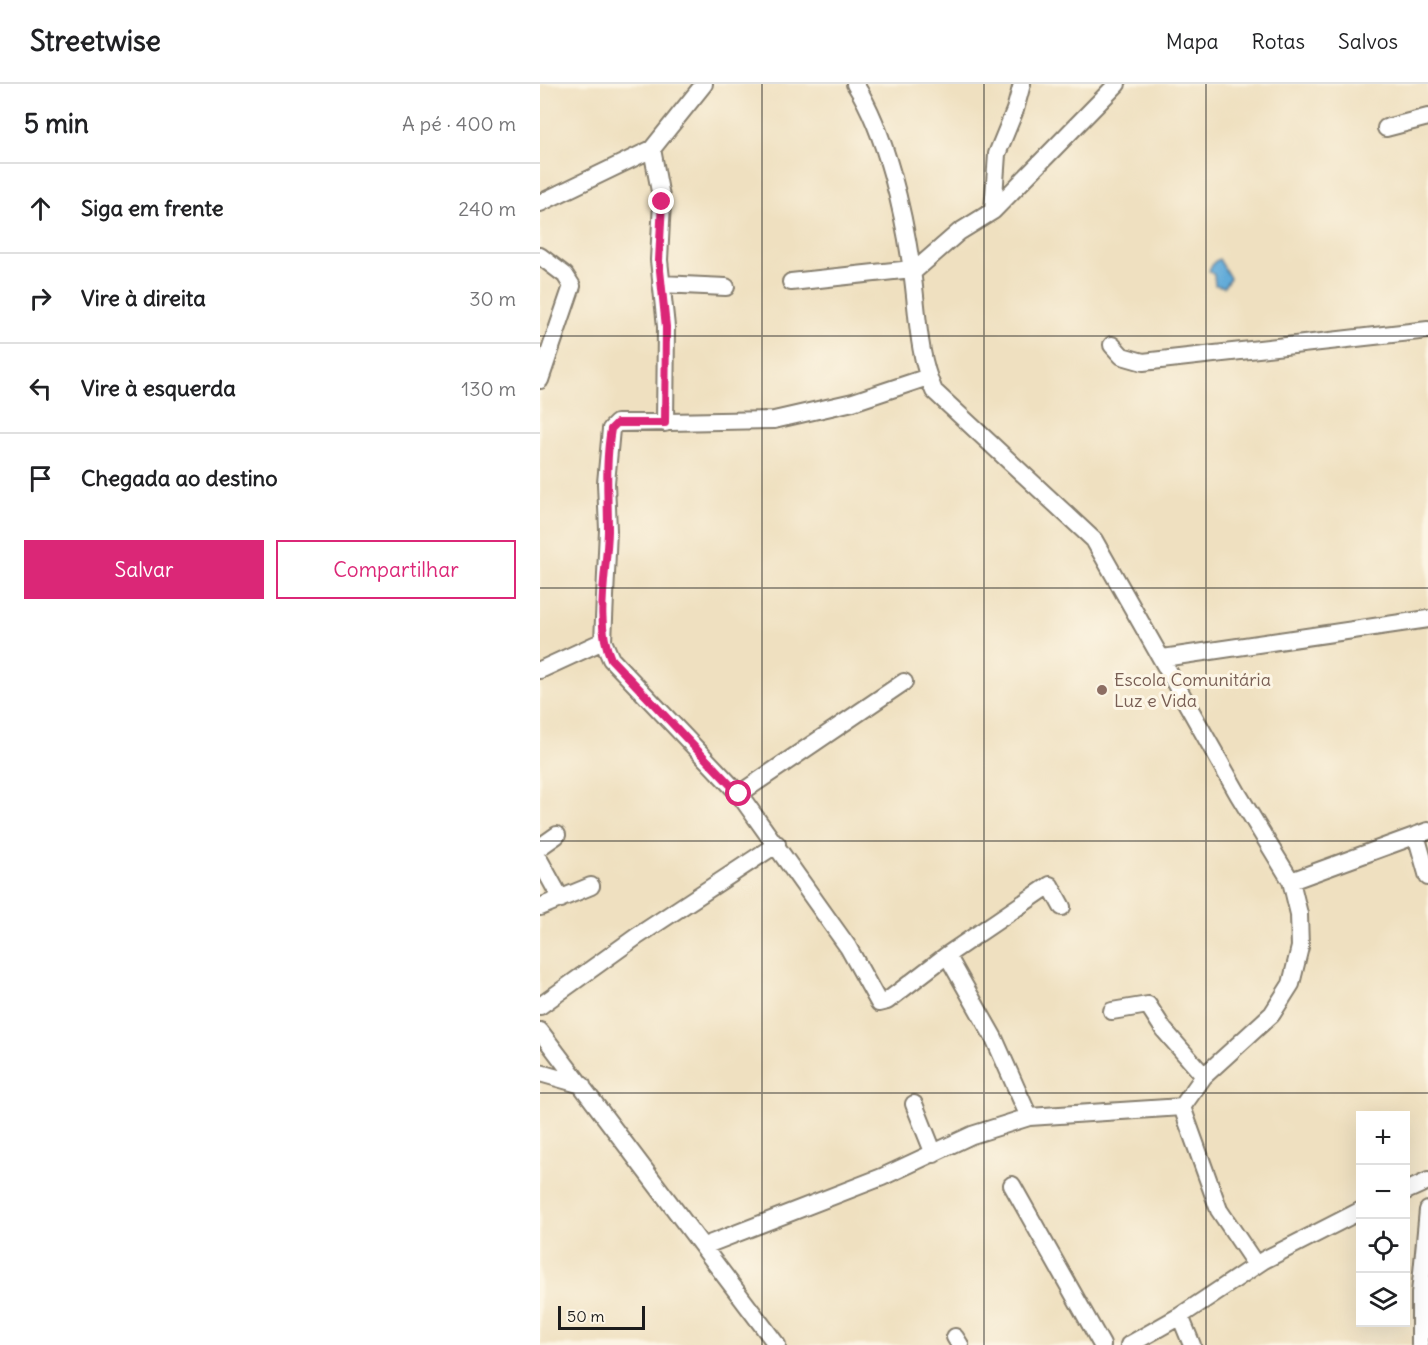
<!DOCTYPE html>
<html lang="pt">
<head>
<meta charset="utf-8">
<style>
  :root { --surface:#fff; --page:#f6f6f6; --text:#202124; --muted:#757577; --line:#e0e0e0; --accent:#db2777 }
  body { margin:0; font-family:Delius,sans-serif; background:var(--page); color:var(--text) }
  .controls { position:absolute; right:18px; bottom:18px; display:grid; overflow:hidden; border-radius:0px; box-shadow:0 6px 24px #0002 }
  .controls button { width:54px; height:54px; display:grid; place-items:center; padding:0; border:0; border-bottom:2px solid var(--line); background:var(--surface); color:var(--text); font:30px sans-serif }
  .scale { position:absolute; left:18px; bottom:15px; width:87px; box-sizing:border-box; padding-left:6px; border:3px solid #1c1c1c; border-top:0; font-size:16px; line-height:21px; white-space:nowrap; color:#1c1c1c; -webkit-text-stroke:4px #fcf5e5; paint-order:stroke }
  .stop { position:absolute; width:18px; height:18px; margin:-14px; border:4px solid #db2777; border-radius:50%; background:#fff }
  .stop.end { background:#db2777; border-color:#fff; box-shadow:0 2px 6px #0008 }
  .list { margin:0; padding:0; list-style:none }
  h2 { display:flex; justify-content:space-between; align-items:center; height:78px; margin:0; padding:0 24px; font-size:26px }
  h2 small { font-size:20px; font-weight:400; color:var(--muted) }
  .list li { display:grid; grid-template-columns:39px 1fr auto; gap:18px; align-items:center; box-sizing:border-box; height:90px; padding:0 24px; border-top:2px solid var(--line) }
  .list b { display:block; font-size:22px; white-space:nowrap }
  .list em { font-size:20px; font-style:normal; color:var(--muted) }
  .actions { display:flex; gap:12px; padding:18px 24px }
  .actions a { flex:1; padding:14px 0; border:2px solid var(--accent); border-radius:0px; text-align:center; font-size:21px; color:var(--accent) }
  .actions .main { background:var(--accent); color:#fff }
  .icon { flex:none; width:33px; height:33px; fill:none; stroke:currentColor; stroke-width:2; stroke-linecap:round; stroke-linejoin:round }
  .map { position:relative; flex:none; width:888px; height:1261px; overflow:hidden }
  header { display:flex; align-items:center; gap:36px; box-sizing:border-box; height:84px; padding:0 30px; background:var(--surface); border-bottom:2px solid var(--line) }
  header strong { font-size:28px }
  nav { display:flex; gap:33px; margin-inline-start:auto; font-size:21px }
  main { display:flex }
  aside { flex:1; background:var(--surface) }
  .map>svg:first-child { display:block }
  .water { fill:#62abd9; stroke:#3f647a; stroke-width:1.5 }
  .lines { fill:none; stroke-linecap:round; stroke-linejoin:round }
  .minor-casing { stroke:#867e6e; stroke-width:20 }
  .minor { stroke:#fff; stroke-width:16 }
  .route { stroke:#db2777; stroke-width:8 }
  .grid { fill:none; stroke:#1c1c1c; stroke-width:1.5; stroke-opacity:0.55 }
  .education-dot { fill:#8d6e63; stroke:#fcf5e5; stroke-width:2 }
  .labels { text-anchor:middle; stroke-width:6; stroke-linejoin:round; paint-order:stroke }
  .education-label { font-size:18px; fill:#785e54; stroke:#fcf5e5; text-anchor:start }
</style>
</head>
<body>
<header>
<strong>Streetwise</strong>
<nav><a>Mapa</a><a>Rotas</a><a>Salvos</a></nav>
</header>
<main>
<aside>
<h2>5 min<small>A pé · 400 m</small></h2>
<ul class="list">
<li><svg class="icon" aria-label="ahead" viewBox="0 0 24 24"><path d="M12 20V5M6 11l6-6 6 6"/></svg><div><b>Siga em frente</b></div><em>240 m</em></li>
<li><svg class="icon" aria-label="right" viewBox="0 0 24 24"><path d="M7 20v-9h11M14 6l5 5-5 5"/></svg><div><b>Vire à direita</b></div><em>30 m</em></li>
<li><svg class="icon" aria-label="left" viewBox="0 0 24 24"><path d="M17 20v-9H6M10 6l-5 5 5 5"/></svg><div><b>Vire à esquerda</b></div><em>130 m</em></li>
<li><svg class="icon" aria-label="arrive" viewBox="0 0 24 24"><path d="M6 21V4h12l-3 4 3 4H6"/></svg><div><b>Chegada ao destino</b></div></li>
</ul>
<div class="actions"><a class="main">Salvar</a><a>Compartilhar</a></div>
</aside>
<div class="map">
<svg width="888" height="1261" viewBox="0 0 888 1261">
  <rect width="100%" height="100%" fill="#fcf5e5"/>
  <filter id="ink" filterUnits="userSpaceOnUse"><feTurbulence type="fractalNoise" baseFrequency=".0167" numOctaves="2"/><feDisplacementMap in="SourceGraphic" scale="12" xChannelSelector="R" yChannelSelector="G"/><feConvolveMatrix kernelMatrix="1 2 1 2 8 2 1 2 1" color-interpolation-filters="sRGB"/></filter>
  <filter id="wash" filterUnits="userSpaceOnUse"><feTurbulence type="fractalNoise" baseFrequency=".008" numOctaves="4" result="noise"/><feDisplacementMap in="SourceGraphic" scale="24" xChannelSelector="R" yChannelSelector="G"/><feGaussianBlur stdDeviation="1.35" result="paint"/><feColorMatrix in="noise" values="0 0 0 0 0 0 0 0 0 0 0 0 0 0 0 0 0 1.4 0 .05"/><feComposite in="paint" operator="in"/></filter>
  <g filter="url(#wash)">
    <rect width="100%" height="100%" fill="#efe0c0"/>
    <!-- water -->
    <path class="water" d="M679,175L690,194L684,203L675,201L674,191L669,187L674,178Z"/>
  </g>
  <g filter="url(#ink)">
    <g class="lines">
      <!-- minor casing -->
      <g class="minor-casing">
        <path id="minor" d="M315,0C346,49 364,129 372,187C378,227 377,269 394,307L554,456L698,710L751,797L759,830L760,863L751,900L732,930L664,992L642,1023L679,1126L716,1181
          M846,44L888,33
          M112,65L122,118L119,176L126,243L125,339
          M0,119L112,65L164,0
          M453,127L457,70L475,26L482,0
          M0,172L25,191L32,202L0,296
          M372,189L419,148L453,127L577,0
          M251,198L372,185
          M121,200L186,203
          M572,261L582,272L603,278L888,246
          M388,293L313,318L234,336L77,339L71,345L66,399L68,446L63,557L71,575L199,710L308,863L339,919L347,917L407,871L510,801L522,823
          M623,574L888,535
          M0,586L63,557
          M199,710L364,598
          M876,751L888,793
          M0,763L17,751
          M0,777L21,815
          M751,797L888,747
          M0,823L51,802
          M407,871L454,954L489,1033
          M0,922L96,853L237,760
          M572,927L608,921L624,946L664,992
          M0,947L237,1261
          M0,989L42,1001
          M374,1020L394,1070
          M472,1101L562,1261
          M866,1107L888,1097
          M164,1162L342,1093L432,1051L489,1033L642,1023
          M640,1232L652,1261
          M415,1253L420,1261
          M589,1261L640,1232L724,1176L820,1127
          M880,1261V1210L888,1126"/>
      </g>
      <!-- minor -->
      <use href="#minor" class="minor"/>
    </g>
  </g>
  <g class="lines" filter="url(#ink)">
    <!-- route -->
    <path class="route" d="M122,118L119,177L126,243L125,339H77L71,345C65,380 68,412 68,447C67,488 54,537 71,575L199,710"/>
  </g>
  <!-- grid -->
  <path class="grid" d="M222,0V1261M444,0V1261M666,0V1261M0,252H888M0,504H888M0,757H888M0,1009H888"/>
  <!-- markers -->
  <circle class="education-dot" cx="562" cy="606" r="6"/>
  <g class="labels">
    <!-- education labels -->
    <g class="education-label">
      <text x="574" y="602">Escola Comunitária<tspan x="574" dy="21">Luz e Vida</tspan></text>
    </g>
  </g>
</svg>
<div class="controls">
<button>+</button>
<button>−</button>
<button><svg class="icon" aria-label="locate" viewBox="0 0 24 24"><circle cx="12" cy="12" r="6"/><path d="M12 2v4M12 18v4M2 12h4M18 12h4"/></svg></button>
<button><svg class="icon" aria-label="layers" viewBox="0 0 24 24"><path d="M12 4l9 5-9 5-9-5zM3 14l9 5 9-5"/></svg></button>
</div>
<div class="scale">50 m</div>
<div class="stop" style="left:199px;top:710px"></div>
<div class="stop end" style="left:122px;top:118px"></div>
</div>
</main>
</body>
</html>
